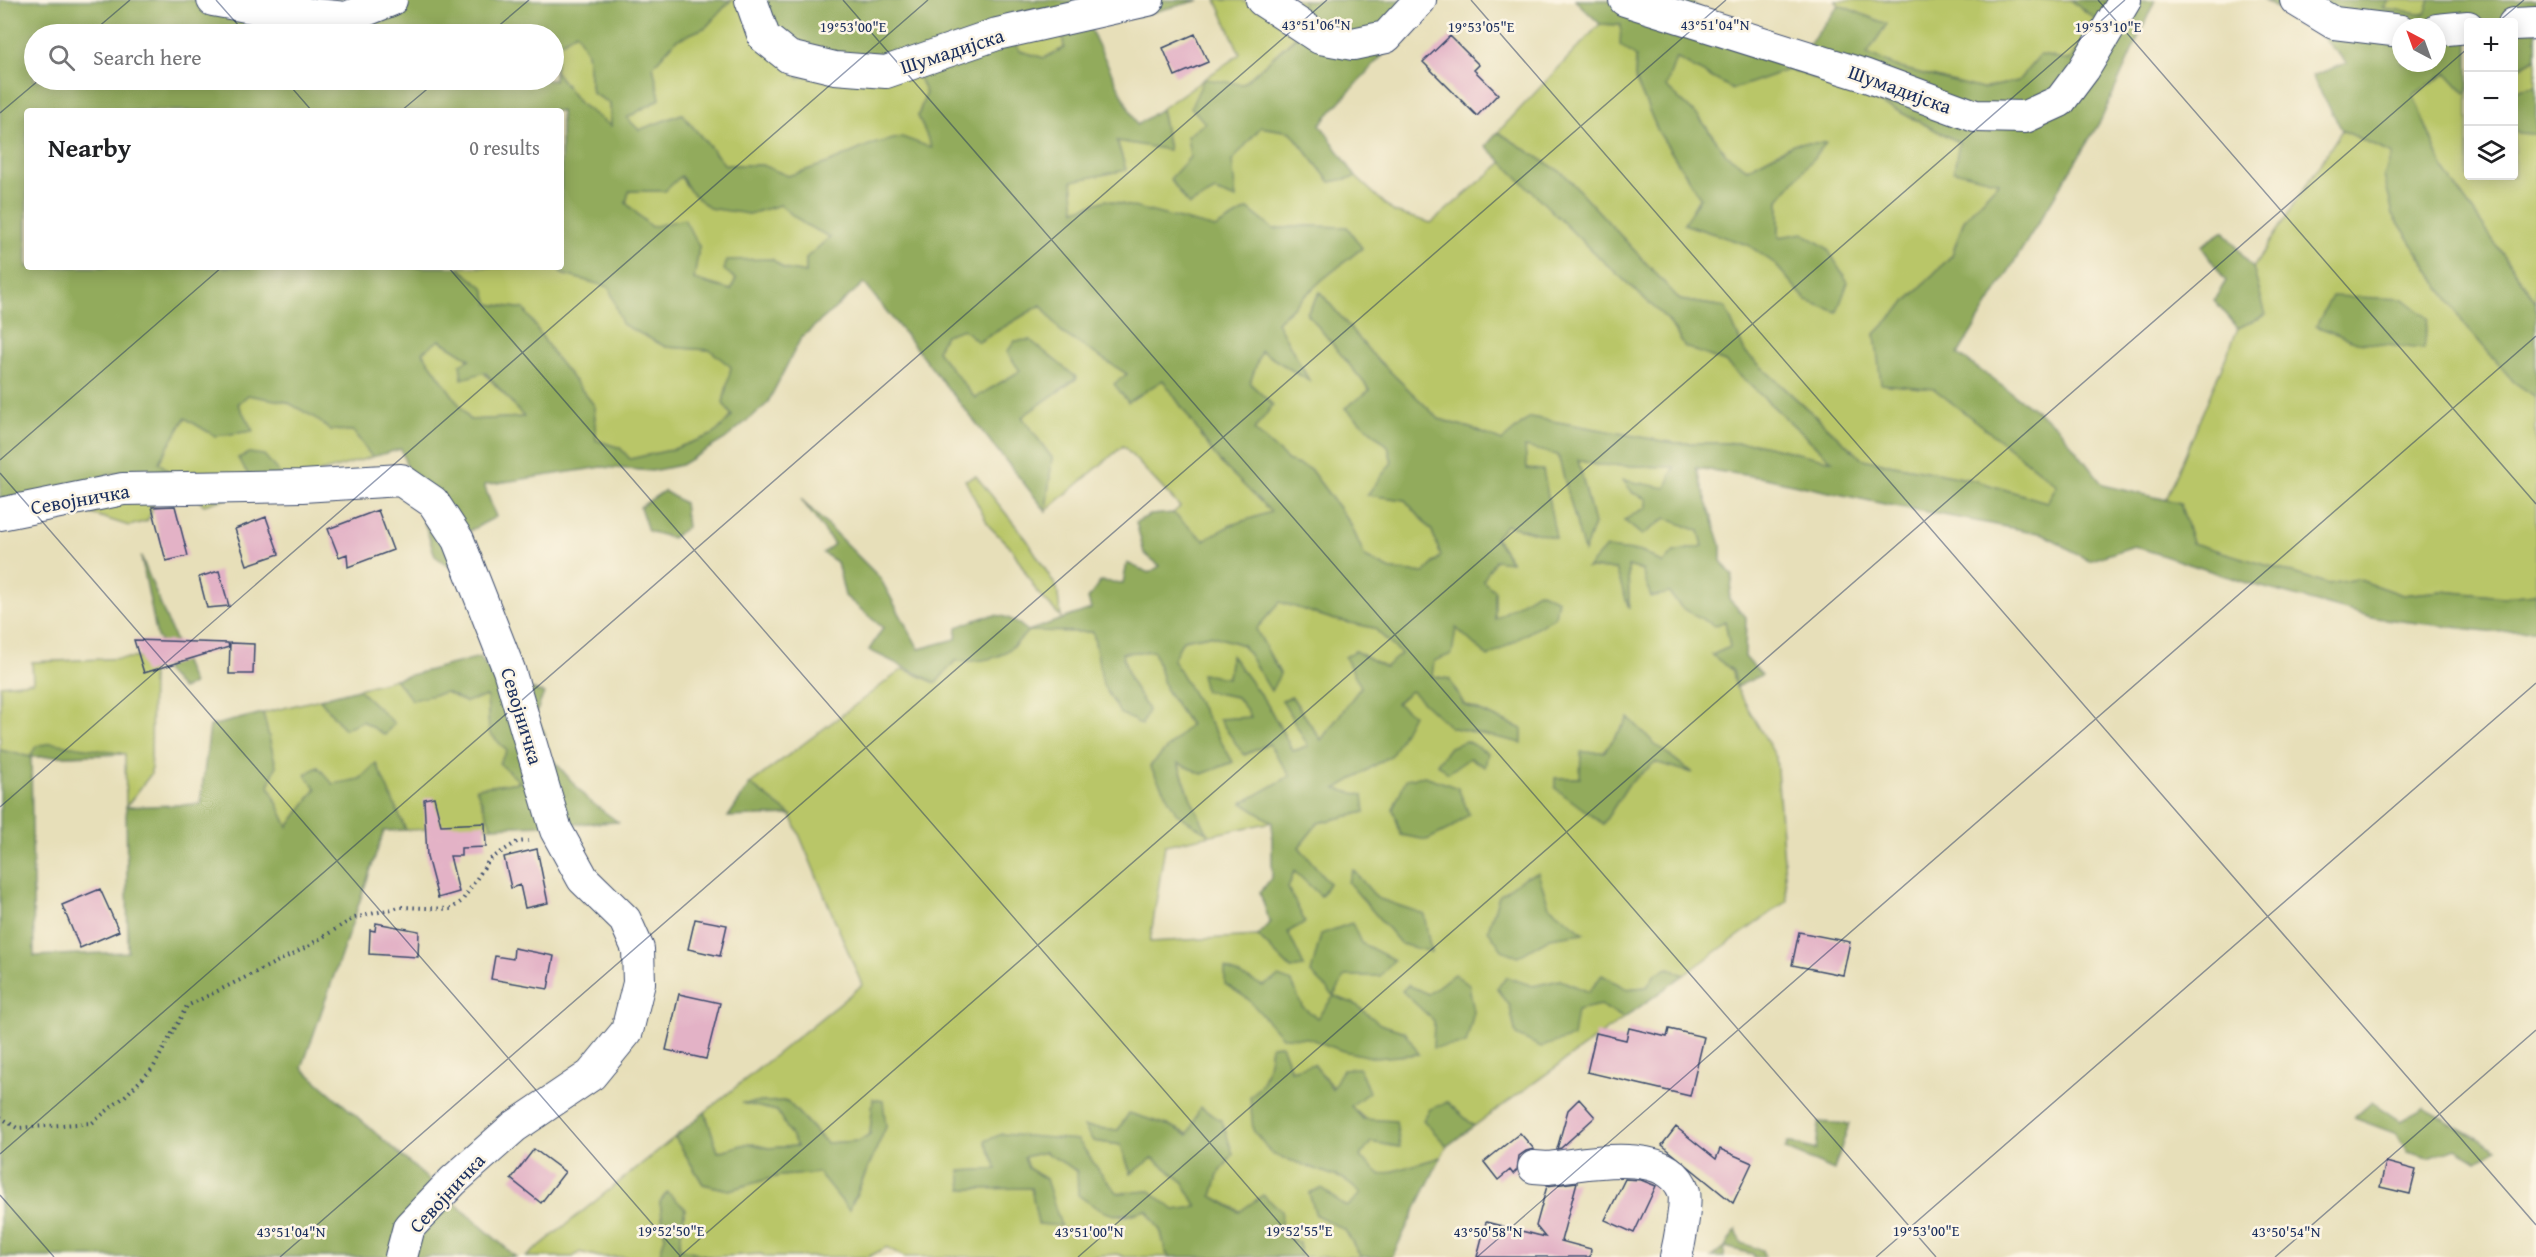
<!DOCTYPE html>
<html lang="en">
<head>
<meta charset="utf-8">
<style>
  :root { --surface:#fff; --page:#f2f2f2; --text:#202124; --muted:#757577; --line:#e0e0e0 }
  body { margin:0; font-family:"Gentium Book Plus",serif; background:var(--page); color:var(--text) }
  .controls { position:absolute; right:18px; top:18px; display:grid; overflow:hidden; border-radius:6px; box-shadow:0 3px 15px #0003 }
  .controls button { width:54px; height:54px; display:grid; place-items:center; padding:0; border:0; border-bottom:2px solid var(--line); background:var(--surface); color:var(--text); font:30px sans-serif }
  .compass { position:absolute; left:2392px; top:18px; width:54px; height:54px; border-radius:50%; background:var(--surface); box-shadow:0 3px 15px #0003; rotate:319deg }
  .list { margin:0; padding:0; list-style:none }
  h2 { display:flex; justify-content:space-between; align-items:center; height:78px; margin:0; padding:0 24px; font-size:26px }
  h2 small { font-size:20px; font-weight:400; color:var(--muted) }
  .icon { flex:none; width:33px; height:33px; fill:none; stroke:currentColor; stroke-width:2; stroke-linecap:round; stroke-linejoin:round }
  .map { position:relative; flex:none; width:2536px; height:1257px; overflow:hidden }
  .search { position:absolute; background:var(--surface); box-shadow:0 3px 15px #0003; left:24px; top:24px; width:540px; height:66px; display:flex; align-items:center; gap:15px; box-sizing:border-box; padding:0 21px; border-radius:33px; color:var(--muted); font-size:22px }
  .panel { position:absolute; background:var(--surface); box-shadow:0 3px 15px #0003; left:24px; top:108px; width:540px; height:162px; border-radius:6px }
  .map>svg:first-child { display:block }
  .green { fill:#b9c668; stroke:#6a7a63; stroke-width:1.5; fill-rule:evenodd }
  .forest { fill:#92ab5c; stroke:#566d5d; stroke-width:1.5; fill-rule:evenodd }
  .building { fill:#e3b2c6 }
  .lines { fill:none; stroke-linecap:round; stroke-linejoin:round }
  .minor-casing { stroke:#3a496c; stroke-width:34 }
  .path { stroke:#3a496c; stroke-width:4; stroke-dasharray:1.5 4.5; stroke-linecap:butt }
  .minor { stroke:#fff; stroke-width:32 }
  .ticks { fill:none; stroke:#1b2f5e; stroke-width:1.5; stroke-opacity:0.45 }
  .labels { text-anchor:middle; stroke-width:5; stroke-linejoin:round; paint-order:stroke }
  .street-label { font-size:20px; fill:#1b2f5e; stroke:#fcf5e5 }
  .ticks-label { font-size:15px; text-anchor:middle; fill:#1b2f5e; stroke:#fcf5e5; stroke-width:5; stroke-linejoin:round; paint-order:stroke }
</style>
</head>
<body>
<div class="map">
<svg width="2536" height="1257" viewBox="0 0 2536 1257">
  <rect width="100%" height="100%" fill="#fcf5e5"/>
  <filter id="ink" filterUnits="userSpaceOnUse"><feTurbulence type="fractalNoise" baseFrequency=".0167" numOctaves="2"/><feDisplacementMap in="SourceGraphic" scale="12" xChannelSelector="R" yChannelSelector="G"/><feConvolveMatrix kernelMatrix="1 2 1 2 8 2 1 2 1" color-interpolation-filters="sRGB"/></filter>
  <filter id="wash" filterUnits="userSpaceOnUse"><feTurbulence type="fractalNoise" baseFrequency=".008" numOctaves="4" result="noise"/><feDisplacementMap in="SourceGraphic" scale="24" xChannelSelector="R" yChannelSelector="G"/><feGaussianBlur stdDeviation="1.35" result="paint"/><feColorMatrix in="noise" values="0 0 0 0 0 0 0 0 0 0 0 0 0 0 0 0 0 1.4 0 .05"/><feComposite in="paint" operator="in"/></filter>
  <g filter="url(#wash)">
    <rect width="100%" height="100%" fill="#e7dfb9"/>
    <!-- green -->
    <path class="green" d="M731,0H747L909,56L926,93L918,116L933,148L828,163L788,176L762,165H725L682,114L639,130L626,117L660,99L653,66L676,40L706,27Z
      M1216,0H1242L1261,11L1267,0H1303L1297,35L1243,84L1205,123L1190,157L1189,205L1215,191L1232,161L1260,127L1291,132L1330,182L1356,177L1394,212L1431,223L1503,162L1592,251L1668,320L1685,347L1725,362L1833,462L1754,443H1674L1530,417L1502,441L1473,429L1439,419L1371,353L1320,292L1307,313L1370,390L1345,408L1388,446L1392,463L1368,495L1405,500L1432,531L1441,556L1424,573L1391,570L1365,557L1350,523L1310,469L1290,462L1254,430L1250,383L1261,351L1309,380L1277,322L1323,279L1362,248L1347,227L1306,226L1273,229L1248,209L1215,228L1169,217L1075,211L1071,181L1126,170L1117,140L1169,149L1161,109L1240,54Z
      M1835,0H2071L2096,20L2070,60L2040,55L2018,81L1982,89L1900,68L1866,54L1886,24L1839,5Z
      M2389,0H2430L2426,14L2382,8Z
      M1600,24L1621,25L1636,57L1635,78L1658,131L1700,198L1684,224L1748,245L1774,263L1807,301L1779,238V199L1825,143H1796L1747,169L1726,154L1699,117L1666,87L1676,58L1733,89L1790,69L1892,108L1959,142L1999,182L1964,220L1952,255L1875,334L1882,384L1934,388L2057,485L2048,503L1973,480L1862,459L1745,352L1725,307L1680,300L1564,174L1498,132Z
      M1062,28L1064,48L1044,58L1020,51L1012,40Z
      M577,32L587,52L592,93L610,103L611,126L579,103L555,71L559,44Z
      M2536,58V86L2514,91V70Z
      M2447,73L2465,93L2468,92V176H2514V125L2517,133L2536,134V302L2444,170L2413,95Z
      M2342,130L2392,154L2393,214L2464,324L2514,382L2536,397V594L2503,597L2442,591L2402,595L2357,579L2329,584L2192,543L2180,504L2166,500L2238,328L2265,315L2253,268Z
      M680,176L690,191L749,214L780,205L804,224L831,236L806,258V273L784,269L772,259L736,279L731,290L694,279L699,246L651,227L626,203L629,191H665Z
      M457,267H558L562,274L609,287L623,324L666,347L710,350L732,367L723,403L732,415L715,434L671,450L630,459L620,448L596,440L594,405L556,358L524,309L488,304L484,288Z
      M1041,305L1063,333L1127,374L1163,380L1219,461L1272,512L1231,525L1204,540L1173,513L1180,507L1123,446L1046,511L1052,458L1022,417L1076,379L1020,371L975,398L937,351L945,335L963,329L979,342Z
      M439,340L471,359L525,417L470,420L422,352Z
      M248,395L287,402L314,417L330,430L353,431L372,457L287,482L249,453L238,458L258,490L204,505L171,474L147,521L129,526L76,509L79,486L111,473L170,474L159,462L185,418L215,436L253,431L238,404Z
      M1524,446L1558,455L1584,551L1594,524L1578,460L1596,465L1675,467L1666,488L1633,493L1647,499V507L1625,521L1642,535L1666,518L1699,531L1704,546L1674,552L1663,564L1644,552L1588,568L1616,569L1629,606L1628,566L1642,570L1669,593L1682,608L1725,620L1730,647L1712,655L1733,671L1736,687L1776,757L1787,901L1684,975L1668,968L1655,974L1647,987L1589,992L1560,980L1533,986L1497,988L1510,1006L1516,1034L1576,1010L1600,1005L1624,1018L1474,1126L1447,1102L1424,1120L1447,1146L1441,1157L1381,1175L1360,1157L1371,1142L1399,1147C1367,1122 1338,1097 1314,1064L1291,1070L1281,1045L1271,1046L1269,1063L1260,1088L1272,1154L1344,1179L1362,1194L1347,1207L1321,1188L1309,1193L1316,1215L1345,1230L1361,1257H1301L1299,1243L1212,1196L1218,1175L1233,1154L1171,1126L1118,1130L1085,1127L1093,1141L1121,1145L1131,1174L1152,1158L1182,1181L1197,1207L1174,1211L1150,1191L1118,1194L1102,1175L1002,1134L998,1170L960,1171L963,1189L1031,1188L1046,1179L1028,1168L1024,1157L1045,1152L1078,1171L1123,1217L1146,1210L1161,1232L1166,1253L1171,1257H1124L1117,1254L1085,1257H904L887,1247L868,1257H767L761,1254L712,1257L678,1248L685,1208L660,1202L665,1237L659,1257H600L580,1252L573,1257H526L675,1137L703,1184L729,1190L779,1176L819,1173L850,1209L886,1127L873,1099L870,1134L859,1141L827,1143L787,1101L744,1103L777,1111L798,1146L768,1148L749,1143L718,1152L705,1112L862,985L791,815L750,784L903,669L936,683L955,661C991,662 1004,659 1028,631L1093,632L1098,657L1148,710L1130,680L1122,653L1154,651L1166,690L1190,725L1150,766L1207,834L1190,797L1178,762L1202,774L1233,762L1172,660L1183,640L1210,635L1243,645L1280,673L1256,629L1280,602L1332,619L1374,628L1402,655L1385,667L1355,651L1361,687L1321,740L1292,697L1282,700L1308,746L1293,751L1267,704L1231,656L1228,678L1205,691L1237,697L1252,718L1220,719L1245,755L1269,743L1290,776L1243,803L1272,822L1165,845L1150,942L1258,936L1291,969L1304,967L1288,932L1305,922L1288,888L1295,870L1321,896L1329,883L1299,847L1318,823L1365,812L1335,790L1396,704L1411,690L1450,727L1522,729L1464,704L1449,679L1431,676L1434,661L1455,627L1494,619L1482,581L1495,560L1511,561L1495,537L1506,525L1556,538L1527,469ZM1629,718L1654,743L1691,772L1655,762L1628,785L1603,824L1556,778H1581L1604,752Z
      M976,476L1027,540L1057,588L1061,617L1037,592L1012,549L989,526L965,480Z
      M152,657L151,774L126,807L125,754L31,757L0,750V685L33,682L32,662Z
      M395,679L412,700L446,692L465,702L487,696L489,732L507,751L521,782L476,788L492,827L406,830L376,764L360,779L316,789L288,827L269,786L276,766L263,713L320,699L344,729L362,721L394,723L358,689Z"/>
    <!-- forest -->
    <path class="forest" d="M0,0H731L706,27L676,40L653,66L660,99L627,118L639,130L682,114L725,165H762L788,176L828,163L869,145L902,137L932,148L918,116L926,93L909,56L798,78L747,0H1200L1090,28L1137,125L1161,109L1169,150L1117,141L1126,170L1072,181L1075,210L1106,200L1215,228L1248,209L1273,229L1306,226L1347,227L1362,248L1323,279L1277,322L1309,381L1261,351L1250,383L1273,405L1254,430L1290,462L1310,469L1350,523L1365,557L1391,570L1424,573L1441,556L1432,531L1405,500L1367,495L1392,462L1388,446L1345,408L1370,390L1307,313L1320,292L1371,353L1439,419L1473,429L1502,441L1530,417L1674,443H1754L1832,461L1725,362L1685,347L1668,320L1592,251L1486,146L1498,132L1564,174L1680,300L1725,307L1745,352L1862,459L1973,480L2047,502L2057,485L1934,389L1881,384L1875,334L1952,255L1964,220L1999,182L1954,171L1959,142L1892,108L1790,69L1733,89L1676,58L1666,87L1699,117L1726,154L1747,169L1796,143H1826L1779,199V237L1803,233L1827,248L1848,282L1837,312L1807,301L1774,263L1748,245L1684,224L1700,197L1658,131L1635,78L1636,57L1620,45L1621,25L1600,24L1575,0H1690L1705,14L1805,50L1839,5L1887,24L1867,54L1900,68L1982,89L2018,81L2040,55L2070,60L2096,20L2071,0H2155L2101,120L1958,354L2057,426L2103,485L2180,503L2192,543L2329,584L2357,579L2402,595L2442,591L2503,597L2536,594V630L2495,632L2376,618L2247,583L2134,546L2089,561L2044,534L1884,504L1765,478L1696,468L1721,545V561L1733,576L1729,599L1746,617L1745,657L1762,675L1736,687L1733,671L1712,655L1730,647L1725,621L1715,626L1682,608L1669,593L1651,597L1642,570L1628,566L1629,609L1616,569L1587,568L1605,548L1644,552L1663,564L1674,552L1703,546L1699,531L1666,518L1642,535L1624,520L1647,507V499L1633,493L1623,480L1666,488L1674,467L1596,465L1578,460L1594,524L1584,552L1558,455L1525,447L1527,469L1543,470L1556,538L1506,525L1495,538L1511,562L1495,560L1483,581L1495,591V619L1539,591L1558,600L1555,617L1488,657L1456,628L1452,654L1434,661L1432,676L1449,679L1464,705L1522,729V743L1450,727L1411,691L1396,703L1413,714L1392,755L1336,789L1363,795L1365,812L1318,823L1299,847L1329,883L1321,896L1294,871L1288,888L1305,922L1288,932L1304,966L1291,969L1258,936L1270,923L1260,893L1272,877V822L1242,803L1290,776L1269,744L1244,755L1219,719L1251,717L1237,697L1205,691L1201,674L1228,678L1231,655L1267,704L1293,751L1308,746L1282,700L1292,697L1321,740L1361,687L1345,657L1355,651L1385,667L1401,654L1374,628L1332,619L1280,602L1256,629L1280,674L1271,691L1243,645L1210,635L1183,640L1173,660L1233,762L1202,774L1178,763L1190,797L1208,834L1177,814L1150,766L1190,725L1166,690L1154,651L1122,653L1130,680L1148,710L1142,725L1120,713L1103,685L1093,632L1028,631C1004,659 991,662 955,661L936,683L869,650L883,628L845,596L837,562L823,553L834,544L801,499L880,578L919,649L956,639L957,627C989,615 1000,607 1028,631L1091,609L1088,599L1101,581L1123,583L1127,563L1149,573L1160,566L1144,553L1136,522L1150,515L1173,513L1204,540L1231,525L1271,512L1219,461L1163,380L1128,402L1114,384L1127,374L1062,333L1041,305L978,342L963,329L945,335L937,351L975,398L1020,371L1007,352L1015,341L1030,340L1077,378L1022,417L1052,458L1046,511L864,283L801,338L767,404L725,439L681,465L652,471L602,467L484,485L496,517L469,531L462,576L435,556L401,449L372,457L353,431L330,430L314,417L287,402L248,395L238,404L253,431L215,436L185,418L159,462L171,474L111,473L0,520ZM1062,28L1064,48L1044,58L1020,51L1012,40ZM576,32L587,52L592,93L610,103L611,126L579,103L555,71L559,44ZM34,34H554V80H34ZM27,111H561V267H558L562,274L609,287L622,324L666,347L710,350L731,367L723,403L732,416L714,434L671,450L630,459L620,448L596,440L594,405L556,358L524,309L489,304L484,288L457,267H27ZM681,176L690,191L709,208L749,214L780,205L804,224L830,237L806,258V273L784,269L772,259L727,260L724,270L736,279L731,290L694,280L699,246L684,219L651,227L626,203L629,191H665ZM440,340L470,359L460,364L462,379L485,372L524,417L470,420L422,352Z
      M1303,0H1440L1377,61L1320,124L1356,177L1330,182L1291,132L1261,127L1232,161L1236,199L1215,191L1189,205L1170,179L1190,157L1187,136L1205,123L1191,107L1204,79L1243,84L1297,36Z
      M2265,0H2389L2383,8L2425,14L2430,0H2536V58L2514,70V22H2468V92L2465,93L2447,73L2413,95L2444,170L2536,302V397L2514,382L2464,324L2393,214L2384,176L2392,154L2342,130L2312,76L2347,63L2322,37ZM2401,27H2437V63H2401Z
      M2536,86V134L2517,133L2514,125V91Z
      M2224,231L2253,268L2266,315L2238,328L2214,300L2226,281L2201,246Z
      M2332,296L2404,299L2428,318L2424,349L2357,342L2316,326Z
      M249,453L264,455L287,482L258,490L238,458Z
      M664,491L684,503L687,527L672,538L648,531L640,507Z
      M141,556L193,684L182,689L165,671L171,654L157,637Z
      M480,657L494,678L544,693L535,716L545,734L542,757L555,762L587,799L618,822L492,827L476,788L520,782L499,763L507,751L489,732L487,696L465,702L446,692L412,700L395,679Z
      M358,689L394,723L385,735L362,721L344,729L320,699Z
      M263,713L276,766L269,786L288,827L316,789L305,774L318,767L333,784L360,779L376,763L406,830L384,831L302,1068L516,1257H0V750L30,757L36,746L52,743L125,754L31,757L34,956L128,952L126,807L200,804L210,726Z
      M1629,718L1654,743L1692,773L1655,762L1628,785L1603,824L1555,788V778H1580L1581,752H1604Z
      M1466,741L1488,753L1485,767L1470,758L1448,773L1437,764L1450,747Z
      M1425,776L1458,788L1469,814L1451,828L1427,840L1401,835L1393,809L1406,779Z
      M750,784L791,815L728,817Z
      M1353,870L1377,898L1424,914L1431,952L1401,944L1348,882Z
      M1538,873L1549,906L1584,933L1550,938L1518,957L1502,950L1488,930L1499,896L1525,877Z
      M1352,923L1361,943L1394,960L1380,976H1345L1334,996L1355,1004L1380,1024L1405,1032L1419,1054L1376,1058L1343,1051L1308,1038L1282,1037L1248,999L1225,984V968L1263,986L1278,977L1292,982L1302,1006L1317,1018L1334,996L1311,973L1321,934Z
      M1668,968L1684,975L1624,1018L1600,1005L1577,1010L1573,1037L1541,1047L1516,1035L1510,1006L1497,988L1507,977L1533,986L1560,980L1589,992L1602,975L1627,989L1647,987L1655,974Z
      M1454,974L1469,985L1474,1012L1466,1044L1433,1048L1434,1021L1402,991L1408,985L1428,994Z
      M1281,1045L1291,1070L1314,1064L1332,1089L1343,1069L1359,1068L1369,1092L1351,1106L1363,1119L1396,1121L1400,1147L1371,1142L1360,1157L1381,1175L1441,1157L1392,1257H1361L1345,1230L1316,1215L1309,1193L1321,1188L1347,1207L1361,1194L1344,1179L1272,1154L1253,1130L1250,1096C1266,1084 1269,1066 1271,1046Z
      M873,1099L883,1101L886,1127L849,1210L819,1173L779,1176L729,1190L703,1184L675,1137L705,1112L718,1152L749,1143L768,1148L797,1146L777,1111L741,1103L787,1101L826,1143L859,1141L870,1134Z
      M1447,1102L1474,1126L1447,1146L1423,1120L1430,1109Z
      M2372,1102L2400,1121L2424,1108L2497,1149L2477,1161L2456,1148L2429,1158L2407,1152L2397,1134L2354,1118Z
      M1200,1107L1222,1121L1233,1154L1218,1175L1212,1196L1239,1212L1263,1195L1282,1211L1280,1234L1299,1243L1301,1257H1171L1166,1253L1161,1232L1147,1210C1111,1219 1108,1216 1078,1195L1077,1171L1045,1152L1024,1157L1028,1168L1046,1179L1061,1226L1038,1224L1031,1188L962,1189L960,1171L997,1169L985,1141L1002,1134L1078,1140L1102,1175L1118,1193L1150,1191L1174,1210L1197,1207L1182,1181L1153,1158L1131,1174L1121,1145L1093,1141L1084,1127L1118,1130L1129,1113L1171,1126L1188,1135Z
      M1819,1122L1849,1124L1834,1170L1785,1149L1788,1142L1816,1150Z
      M667,1192L685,1208L679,1248L712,1257H659L665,1237L660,1202Z
      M1736,1230L1741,1243L1762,1250L1765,1257H1754L1753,1254L1725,1247L1724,1257H1711L1725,1247Z"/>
    <g id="blocks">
      <!-- building -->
      <path class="building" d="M1195,34L1208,62L1175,76L1163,48Z
        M1450,36L1479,65L1474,70L1498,94L1477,116L1423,62Z
        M175,506L188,556L166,561L152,507Z
        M378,510L393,550L348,567L347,554L339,557L328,529Z
        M266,517L279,554L247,565L235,529Z
        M219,571L229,606L207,608L199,577Z
        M134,640L228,643L229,647L144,673Z
        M230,643L254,644L253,674H229Z
        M434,797L441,825L485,823L486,847L461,848V856H450L459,892L438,898L427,857L424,799Z
        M537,849L548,903L525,908L520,885L511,888L504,857Z
        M100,889L119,931L80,948L62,905Z
        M695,919L727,925L720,956L688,949Z
        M376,923L419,931L418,957L369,954L370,930L375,931Z
        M1799,932L1850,942L1843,975L1792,965Z
        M514,948L554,956L548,989L491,979L495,956L513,959Z
        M679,994L720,1003L706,1059L666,1050Z
        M1629,1028L1667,1037L1669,1029L1704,1037L1690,1096L1587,1072L1596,1033L1626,1040Z
        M1579,1099L1595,1117L1561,1148L1557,1149L1568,1110Z
        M1676,1127L1716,1159L1720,1149L1752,1163L1733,1203L1662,1145Z
        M1520,1133L1534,1149L1526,1151L1519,1156L1517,1170L1513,1174L1510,1170L1498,1180L1484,1162Z
        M534,1149L565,1172L541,1203L511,1179Z
        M2386,1162L2416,1170L2410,1194L2380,1187Z
        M1625,1179L1641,1180L1656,1186L1634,1233L1605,1220Z
        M1577,1182L1561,1241L1591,1249L1590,1257H1477L1486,1222L1545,1237L1536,1226L1547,1186Z"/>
    </g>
  </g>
  <g filter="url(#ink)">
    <use href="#blocks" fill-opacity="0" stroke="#3a496c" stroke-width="1.5"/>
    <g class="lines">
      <!-- minor casing -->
      <g class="minor-casing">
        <path id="minor" d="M213,0L274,11L346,18L391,0
          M751,0L764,37L789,57L835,68L886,72L997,34L1148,0
          M1262,0L1320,38L1353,44L1386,37L1420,0
          M1625,0L1864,75L1975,116L2025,117L2060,101L2084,69L2125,0
          M2296,0L2334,23L2401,31
          M2514,24L2536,23
          M2437,30L2468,27
          M0,514L123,489L302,486L401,480L433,502L458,540L509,670L556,830L583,879L625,920L638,949L639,983L627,1031L591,1075L514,1127L453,1181L409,1227L401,1257
          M1534,1167L1548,1168C1585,1164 1669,1145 1684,1192C1687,1204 1679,1244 1676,1257"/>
      </g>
      <!-- path -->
      <path class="path" d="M0,1117L17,1128L92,1123L124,1097L153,1068L187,1006L303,949L354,918L400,907L451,909L462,901L489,860L517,842L528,841"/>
      <!-- minor -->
      <use href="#minor" class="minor"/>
    </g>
  </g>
  <!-- ticks -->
  <path class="ticks" d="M216,0L246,34M843,0L1936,1257M1471,0L2536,1225M2098,0L2536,504M2498,22L2524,0M90,34L130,0M489,34L529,0M285,80L312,111M401,111L438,80M0,113L39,80M448,267L1309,1257M0,460L222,267M0,473L681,1257M0,807L928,0M0,1154L1327,0M0,1195L54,1257M280,1257L1726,0M679,1257L2125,0M1078,1257L2468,48M1477,1257L2536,336M1876,1257L2536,683M2275,1257L2536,1030"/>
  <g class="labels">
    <!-- street labels -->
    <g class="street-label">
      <text transform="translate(952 51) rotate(-18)" y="7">Шумадијска</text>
      <text transform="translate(1900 89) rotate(20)" y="7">Шумадијска</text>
      <text transform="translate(80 499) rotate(-10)" y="7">Севојничка</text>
      <text transform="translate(522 716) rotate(73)" y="7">Севојничка</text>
      <text transform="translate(447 1193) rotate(-47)" y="7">Севојничка</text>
    </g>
  </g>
  <g class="ticks-label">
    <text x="1316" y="30">43°51'06"N</text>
    <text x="1715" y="30">43°51'04"N</text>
    <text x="853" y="32">19°53'00"E</text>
    <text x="1481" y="32">19°53'05"E</text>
    <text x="2108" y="32">19°53'10"E</text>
    <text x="671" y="1236">19°52'50"E</text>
    <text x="1299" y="1236">19°52'55"E</text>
    <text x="1926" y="1236">19°53'00"E</text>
    <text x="291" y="1237">43°51'04"N</text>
    <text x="1089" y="1237">43°51'00"N</text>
    <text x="1488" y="1237">43°50'58"N</text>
    <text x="2286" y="1237">43°50'54"N</text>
  </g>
</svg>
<div class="controls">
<button>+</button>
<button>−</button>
<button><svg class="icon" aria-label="layers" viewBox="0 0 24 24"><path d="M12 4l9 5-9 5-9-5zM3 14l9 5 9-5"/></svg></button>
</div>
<svg class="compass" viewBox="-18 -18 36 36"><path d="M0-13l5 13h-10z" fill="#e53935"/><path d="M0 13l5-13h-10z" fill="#757577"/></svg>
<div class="search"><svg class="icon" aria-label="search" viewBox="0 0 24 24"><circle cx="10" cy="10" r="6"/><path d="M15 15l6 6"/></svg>Search here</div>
<section class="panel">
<h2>Nearby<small>0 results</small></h2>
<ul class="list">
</ul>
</section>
</div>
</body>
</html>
